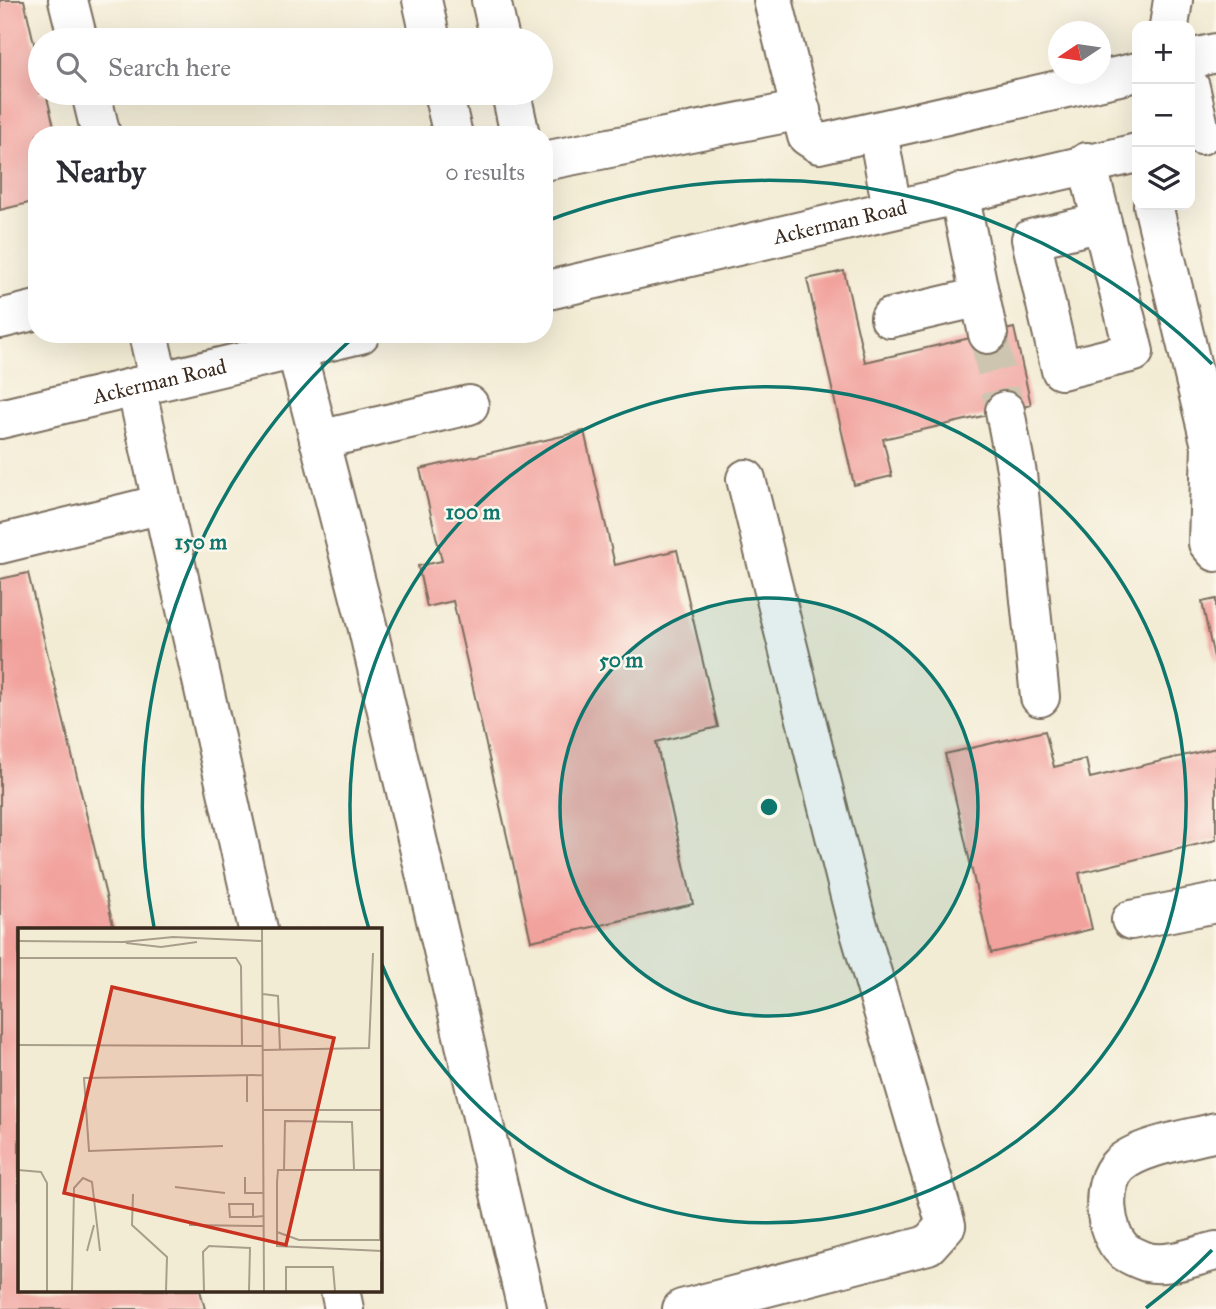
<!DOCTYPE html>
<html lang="en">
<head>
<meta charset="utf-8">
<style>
  :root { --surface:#fff; --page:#f2f2f3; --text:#2b2b33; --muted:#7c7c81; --line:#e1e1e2 }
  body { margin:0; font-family:"IM FELL Great Primer",serif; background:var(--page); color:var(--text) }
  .controls { position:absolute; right:21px; top:21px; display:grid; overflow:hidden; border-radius:14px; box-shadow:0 7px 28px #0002 }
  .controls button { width:63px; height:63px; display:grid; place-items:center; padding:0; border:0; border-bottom:2px solid var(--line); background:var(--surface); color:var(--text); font:35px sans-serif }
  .compass { position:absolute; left:1048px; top:21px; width:63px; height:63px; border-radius:50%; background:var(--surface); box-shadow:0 7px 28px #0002; rotate:257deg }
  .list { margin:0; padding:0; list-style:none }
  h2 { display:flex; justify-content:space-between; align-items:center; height:91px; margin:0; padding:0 28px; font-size:30px }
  h2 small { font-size:23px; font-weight:400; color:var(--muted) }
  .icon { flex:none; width:38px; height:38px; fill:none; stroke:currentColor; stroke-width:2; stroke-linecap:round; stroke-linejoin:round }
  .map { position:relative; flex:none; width:1216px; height:1309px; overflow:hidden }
  .search { position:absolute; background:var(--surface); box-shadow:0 7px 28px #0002; left:28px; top:28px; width:525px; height:77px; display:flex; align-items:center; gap:18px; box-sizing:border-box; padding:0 24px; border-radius:38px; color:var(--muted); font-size:26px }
  .panel { position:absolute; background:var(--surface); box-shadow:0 7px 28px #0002; left:28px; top:126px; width:525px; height:217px; border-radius:28px }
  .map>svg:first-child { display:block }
  .building { fill:#f2a29d }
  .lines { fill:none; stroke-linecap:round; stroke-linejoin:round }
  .minor-tunnel { stroke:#cec5b0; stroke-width:38; stroke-dasharray:38 19; stroke-linecap:butt }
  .minor-casing { stroke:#7b6e5e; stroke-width:42 }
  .minor { stroke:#fff; stroke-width:38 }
  .ring { fill:none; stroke:#0f766e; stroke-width:3.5 }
  .labels { text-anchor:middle; stroke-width:5; stroke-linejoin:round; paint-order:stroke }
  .street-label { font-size:21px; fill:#3b2a1e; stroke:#fbf7ec }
  .inset-road { fill:none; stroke:#a99e8c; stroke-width:2 }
  .view { fill:#c8321e; fill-opacity:0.15; stroke:#c8321e; stroke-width:3.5 }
  .inset-edge { fill:none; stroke:#3b2a1e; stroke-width:3.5 }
  .centre { fill:#0f766e; stroke:#fbf7ec; stroke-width:3.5 }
  .ring-label { font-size:21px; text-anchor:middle; font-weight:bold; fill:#0f766e; stroke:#fbf7ec; stroke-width:5; stroke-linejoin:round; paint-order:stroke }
</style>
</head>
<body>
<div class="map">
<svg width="1216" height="1309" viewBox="0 0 1216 1309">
  <rect width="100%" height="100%" fill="#fbf7ec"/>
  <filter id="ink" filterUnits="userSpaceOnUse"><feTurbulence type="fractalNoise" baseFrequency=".0143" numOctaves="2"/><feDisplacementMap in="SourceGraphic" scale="14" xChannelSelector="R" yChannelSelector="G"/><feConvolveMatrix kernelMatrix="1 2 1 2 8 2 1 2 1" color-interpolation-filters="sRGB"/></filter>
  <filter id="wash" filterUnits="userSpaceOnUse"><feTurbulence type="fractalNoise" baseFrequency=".00686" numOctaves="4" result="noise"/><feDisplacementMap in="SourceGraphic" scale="28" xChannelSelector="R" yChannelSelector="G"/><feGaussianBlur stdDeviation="1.57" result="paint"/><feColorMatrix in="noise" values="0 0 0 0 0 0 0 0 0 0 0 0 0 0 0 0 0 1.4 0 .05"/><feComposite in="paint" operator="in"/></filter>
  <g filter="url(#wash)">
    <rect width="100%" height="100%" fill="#f3ecd5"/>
    <g id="blocks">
      <!-- building -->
      <path class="building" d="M0,0H24L40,69V93H46L56,135H37V201L0,210Z
        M844,271L865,362L1014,328L1031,405L883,439L892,476L854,485L807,279Z
        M584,431L615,565L677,550L718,727L656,742L693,904L531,941L453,601L427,607L418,566L442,561L420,469Z
        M28,573L114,929H19V1290H200L205,1309H0V579Z
        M1216,599V663H1215L1202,602Z
        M1045,731L1054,767L1086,759L1090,778L1216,748V840L1079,873L1092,929L991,953L945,754Z"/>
    </g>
  </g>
  <g filter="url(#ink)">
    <use href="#blocks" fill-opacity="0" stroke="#7b6e5e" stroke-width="2"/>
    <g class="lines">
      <!-- minor-tunnel -->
      <path class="minor-tunnel" d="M988,334L1005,411"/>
      <!-- minor casing -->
      <g class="minor-casing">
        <g id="minor">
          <path d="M68,0L78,40"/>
          <path d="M422,0L431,40"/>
          <path d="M491,0L500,40"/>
          <path d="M773,0L807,136L819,144L1137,72"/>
          <path d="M1169,26L1173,0"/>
          <path d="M1190,59L1216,53"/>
          <path d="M1190,87L1201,135"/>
          <path d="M91,93L101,135"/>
          <path d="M443,93L453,135"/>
          <path d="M511,93L520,135"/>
          <path d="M878,133L892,208"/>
          <path d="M544,161L801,110"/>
          <path d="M1087,162L1134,352L1061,370L1031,239L1102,222"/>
          <path d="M1153,205L1211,446L1208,543L1216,552"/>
          <path id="s1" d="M544,291L1137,153"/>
          <path d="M980,297L988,334"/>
          <path d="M890,318L980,297L959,193"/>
          <path d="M0,319L37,310"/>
          <path d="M148,334L159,381"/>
          <path d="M296,349L367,625L527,1309"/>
          <path d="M136,387L258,929"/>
          <path d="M1005,411L1017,474L1040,697"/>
          <path id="s2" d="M0,419L360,334"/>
          <path d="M319,440L469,405"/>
          <path d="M0,544L162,504"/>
          <path d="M1131,920L1216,903"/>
          <path d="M1216,1132C1190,1139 1139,1146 1119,1165C1099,1184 1104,1232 1123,1250C1127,1254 1141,1260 1147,1262C1168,1267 1196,1256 1216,1251"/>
          <path d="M340,1290L344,1309"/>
          <path d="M682,1309L928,1245L946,1225L854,912L746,479"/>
        </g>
      </g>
      <!-- minor -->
      <use href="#minor" class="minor"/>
    </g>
  </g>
  <!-- distance rings -->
  <circle cx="769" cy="807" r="209" fill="#0f766e" fill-opacity=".12"/>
  <g class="ring">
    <circle cx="769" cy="807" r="209"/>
    <path d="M369 929A418 418 0 1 1 380 960"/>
    <path d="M1212 1250A627 627 0 0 1 1146 1308M154 927A627 627 0 0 1 354 337M544 222A627 627 0 0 1 1212 364"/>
  </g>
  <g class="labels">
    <!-- street labels -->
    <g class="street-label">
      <text dy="7" stroke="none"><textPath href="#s1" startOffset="304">Ackerman Road</textPath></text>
      <text dy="7" stroke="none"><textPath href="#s2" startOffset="164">Ackerman Road</textPath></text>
    </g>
  </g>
  <!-- overview -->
  <g transform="translate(18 928)">
    <rect width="364" height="364" fill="#f3ecd5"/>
    <path class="inset-road" d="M244,1L246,363M0,13L105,14L155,9L244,13M108,15L143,19L179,14M0,30H218L223,38L224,118M245,66L260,68L262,122M0,117L245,118M245,122L351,120L355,25M229,147V174M245,182H364M205,218L71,223L66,150L245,147M0,242L23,244L29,255V363M266,242L267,193L334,194L336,241M227,249V265H245M157,259L207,265M115,266L114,297L149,329L148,363M235,289V276H211L212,289H235L246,288M171,297L245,298M259,304L281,312H362V242H260L259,254V318L364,323M69,323L76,297M363,333V363M54,363L56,260L65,250L74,254L82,323M186,363L185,324L191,318L232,320L231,363M268,363V339H315L317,363"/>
    <path class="view" d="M94,59L316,110L268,317L46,265Z"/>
    <rect width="364" height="364" class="inset-edge"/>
  </g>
  <circle cx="769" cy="807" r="10" class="centre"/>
  <g class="ring-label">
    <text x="473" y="519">100 m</text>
    <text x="201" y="549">150 m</text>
    <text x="621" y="667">50 m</text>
  </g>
</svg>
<div class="controls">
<button>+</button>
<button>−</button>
<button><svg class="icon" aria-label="layers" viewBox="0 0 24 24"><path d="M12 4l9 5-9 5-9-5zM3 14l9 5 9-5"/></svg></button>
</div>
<svg class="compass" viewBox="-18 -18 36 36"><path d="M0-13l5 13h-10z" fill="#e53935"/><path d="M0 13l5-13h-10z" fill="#7c7c81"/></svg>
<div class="search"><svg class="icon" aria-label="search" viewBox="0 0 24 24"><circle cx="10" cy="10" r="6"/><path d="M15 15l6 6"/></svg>Search here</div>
<section class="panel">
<h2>Nearby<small>0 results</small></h2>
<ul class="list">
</ul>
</section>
</div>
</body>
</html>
